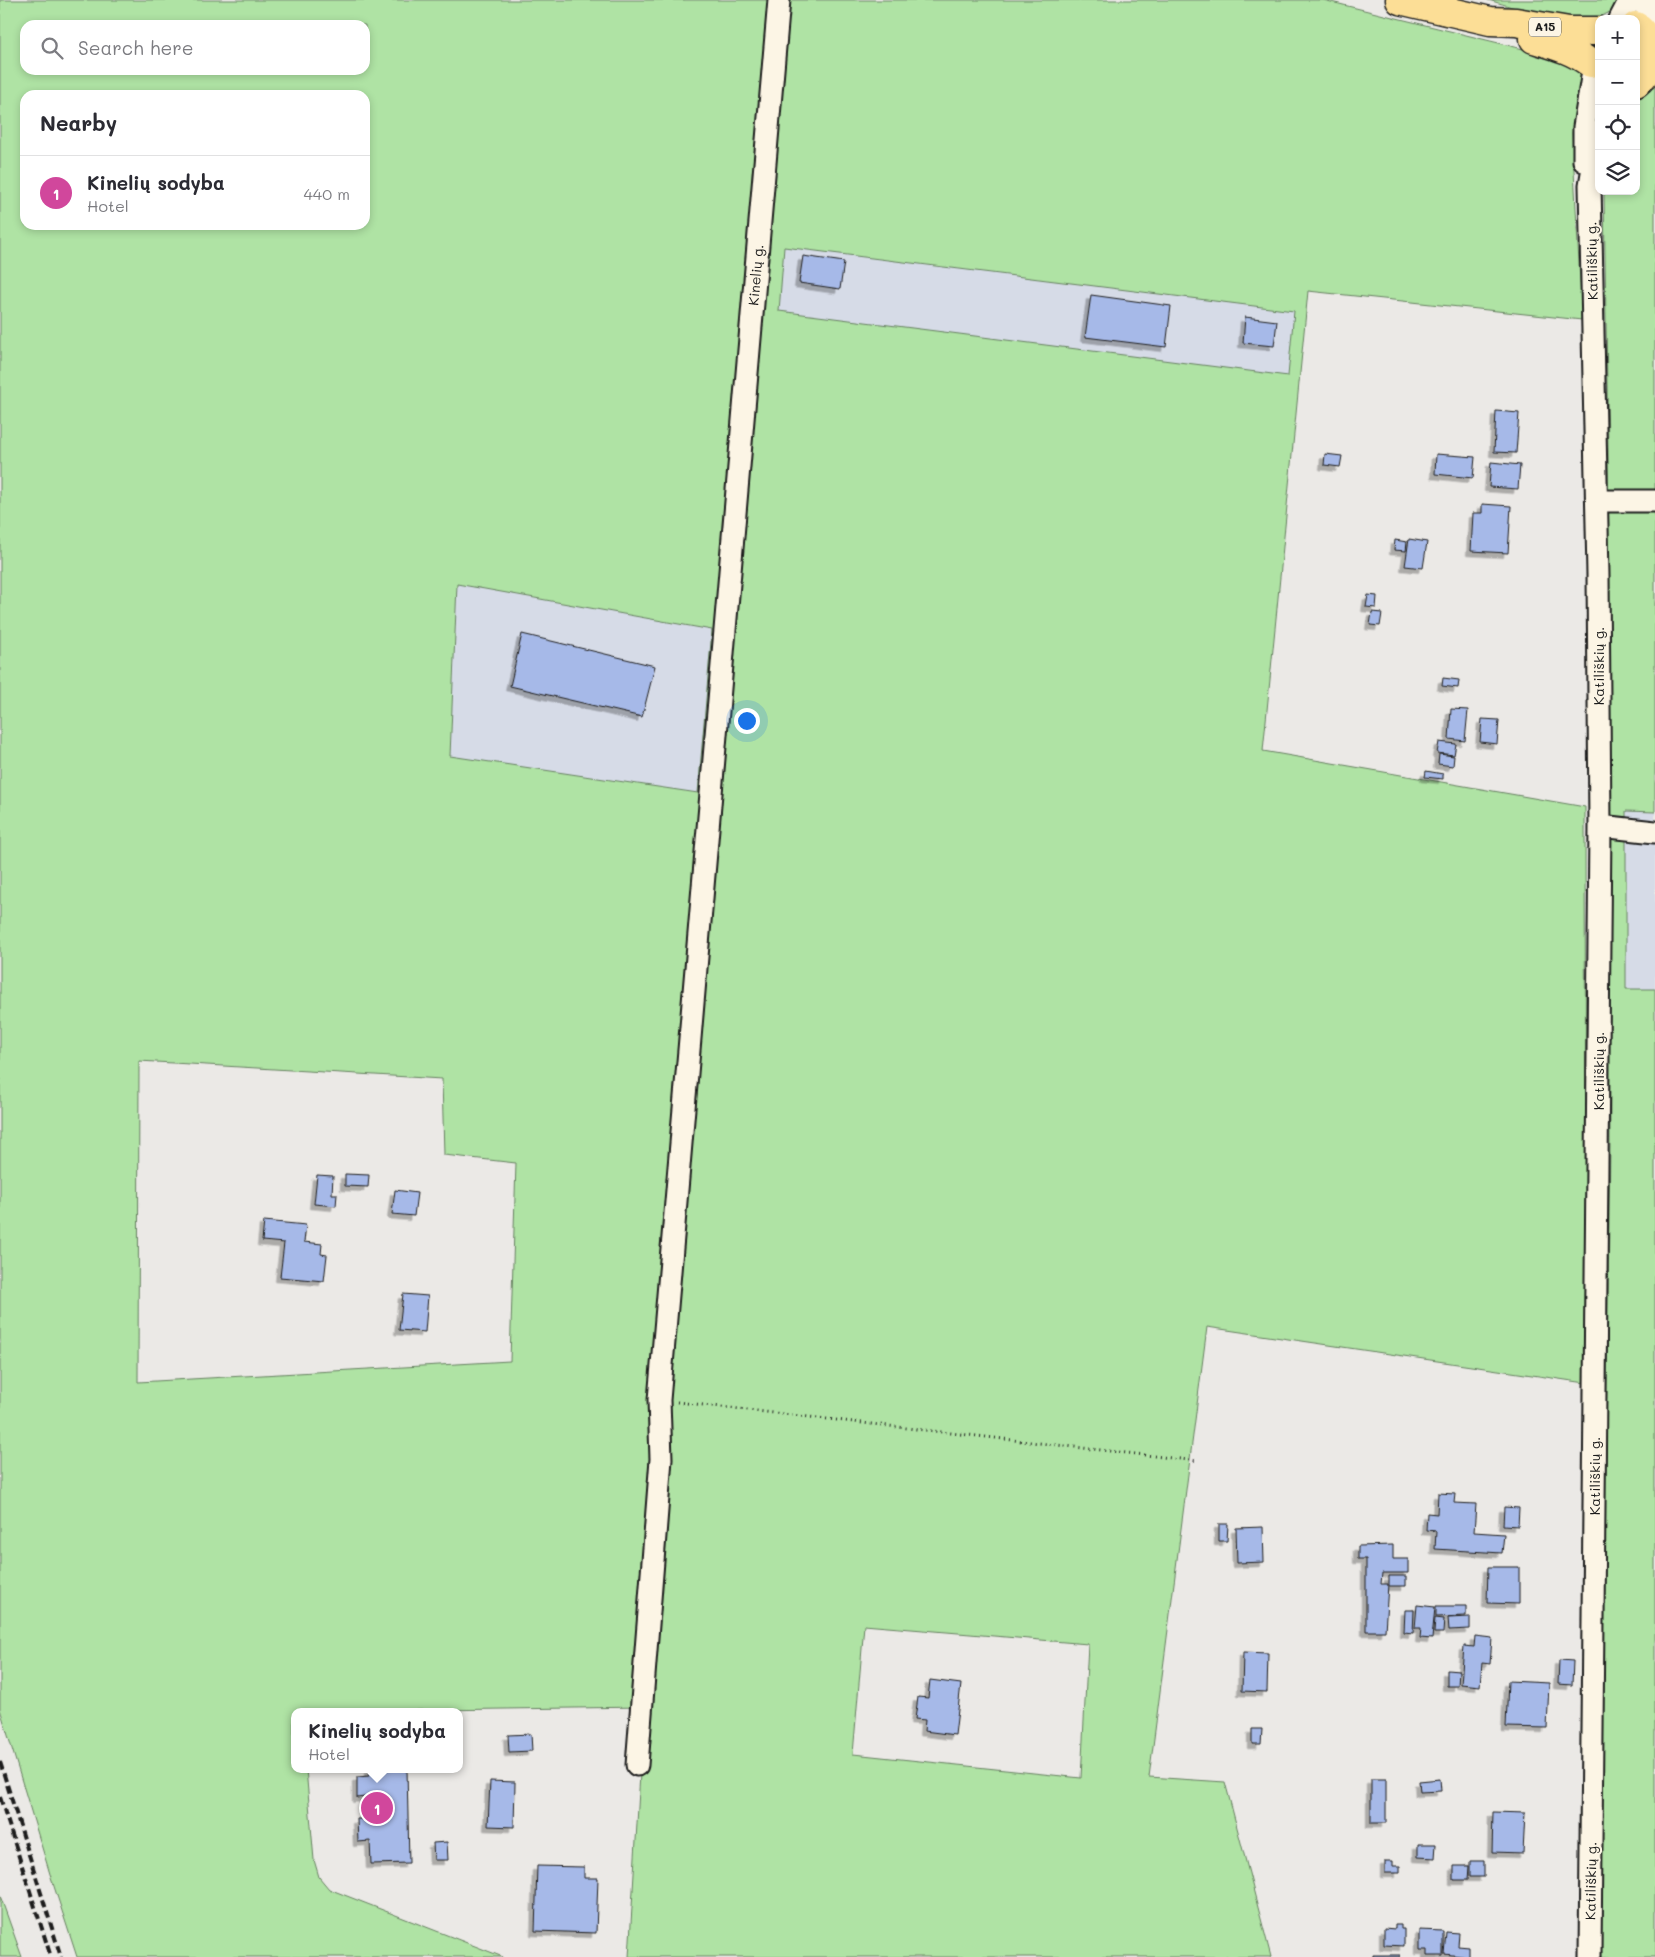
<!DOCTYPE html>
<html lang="en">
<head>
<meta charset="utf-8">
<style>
  :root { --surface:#fff; --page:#f2f2f3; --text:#2b2b33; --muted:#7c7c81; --line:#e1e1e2; --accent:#ea580c }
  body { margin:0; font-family:Mali,sans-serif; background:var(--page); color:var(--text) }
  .controls { position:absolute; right:15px; top:15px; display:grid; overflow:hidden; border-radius:10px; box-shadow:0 2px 8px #0003 }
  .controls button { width:45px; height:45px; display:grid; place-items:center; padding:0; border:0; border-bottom:1px solid var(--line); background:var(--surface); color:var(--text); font:25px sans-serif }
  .you { position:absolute; left:746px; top:720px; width:18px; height:18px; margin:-12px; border:4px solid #fff; border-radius:50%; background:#1a73e8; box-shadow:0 0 0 8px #1a73e833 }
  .badge { display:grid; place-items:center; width:32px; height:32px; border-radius:50%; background:var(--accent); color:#fff; font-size:16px; font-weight:700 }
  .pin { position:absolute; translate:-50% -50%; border:2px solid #fff; box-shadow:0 1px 5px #0006 }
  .popup { position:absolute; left:291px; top:1708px; width:172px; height:65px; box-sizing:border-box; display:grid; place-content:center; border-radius:10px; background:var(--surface); filter:drop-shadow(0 1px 4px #0005); font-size:16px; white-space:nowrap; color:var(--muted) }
  .popup b { font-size:19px; color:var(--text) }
  .popup::after { content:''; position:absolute; left:50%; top:100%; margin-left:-10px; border:10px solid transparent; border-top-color:var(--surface) }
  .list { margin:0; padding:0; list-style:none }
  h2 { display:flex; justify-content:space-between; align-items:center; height:65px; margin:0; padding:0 20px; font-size:21px }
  h2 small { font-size:16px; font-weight:400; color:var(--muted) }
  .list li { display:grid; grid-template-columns:32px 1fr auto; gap:15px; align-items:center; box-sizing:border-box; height:75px; padding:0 20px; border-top:1px solid var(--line) }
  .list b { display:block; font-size:19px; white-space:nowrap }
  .list p { margin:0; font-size:16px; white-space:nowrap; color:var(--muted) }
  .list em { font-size:16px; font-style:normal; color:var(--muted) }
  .icon { flex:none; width:28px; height:28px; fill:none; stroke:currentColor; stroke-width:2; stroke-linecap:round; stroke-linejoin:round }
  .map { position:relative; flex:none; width:1655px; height:1957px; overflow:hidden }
  .search { position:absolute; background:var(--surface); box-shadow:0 2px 8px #0003; left:20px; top:20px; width:350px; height:55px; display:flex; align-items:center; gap:12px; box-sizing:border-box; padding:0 18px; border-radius:15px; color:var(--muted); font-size:19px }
  .panel { position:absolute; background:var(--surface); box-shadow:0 2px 8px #0003; left:20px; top:90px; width:350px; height:140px; border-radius:15px }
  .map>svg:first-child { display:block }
  .built { fill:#d6dbe7 }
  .green { fill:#afe3a4; stroke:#668060; fill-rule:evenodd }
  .building { fill:#a6b9e8; stroke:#1c1c1c; filter:url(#shadow) }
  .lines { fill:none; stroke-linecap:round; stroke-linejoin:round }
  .minor-casing { stroke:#1c1c1c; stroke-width:25 }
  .trunk-casing { stroke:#1c1c1c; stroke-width:31 }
  .path { stroke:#1c1c1c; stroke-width:3; stroke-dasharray:1 4; stroke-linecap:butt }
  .minor { stroke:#fcf5e5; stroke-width:21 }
  .trunk { stroke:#fcde96; stroke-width:28 }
  .rail { stroke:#1c1c1c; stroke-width:4; stroke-dasharray:8 4; stroke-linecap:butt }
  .labels { text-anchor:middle; stroke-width:4; stroke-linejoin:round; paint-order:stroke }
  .shield { fill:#fcf5e5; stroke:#5f5d58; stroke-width:1 }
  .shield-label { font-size:12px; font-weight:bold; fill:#1c1c1c }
  .street-label { font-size:14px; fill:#1c1c1c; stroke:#fcf5e5 }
</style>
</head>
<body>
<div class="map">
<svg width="1655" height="1957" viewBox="0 0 1655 1957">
  <defs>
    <filter id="shadow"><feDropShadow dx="-4.5" dy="4.5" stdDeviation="0" flood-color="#0004"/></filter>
  </defs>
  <rect width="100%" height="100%" fill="#ebe9e6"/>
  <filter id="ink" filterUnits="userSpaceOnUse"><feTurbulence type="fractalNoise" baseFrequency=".02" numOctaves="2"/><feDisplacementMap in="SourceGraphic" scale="10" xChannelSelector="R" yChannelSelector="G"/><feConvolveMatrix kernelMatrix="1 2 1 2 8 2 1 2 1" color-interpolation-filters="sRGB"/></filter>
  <g filter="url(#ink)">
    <!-- built -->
    <path class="built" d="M784,247L1295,311L1288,377L779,311Z
      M457,584L712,630L698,793L450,756Z
      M1626,811L1655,812V989H1626Z"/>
    <!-- green -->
    <path class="green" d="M0,0H1323L1564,59L1580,72L1582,93L1576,110L1572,133L1582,320L1308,291L1263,751L1585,807L1586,1383L1207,1327L1149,1777L1225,1782L1271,1957H629L644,1707L294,1712V1769H306L314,1860L319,1877L329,1889L503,1957H77L50,1874L0,1709ZM25,25H365V70H25ZM25,95H365V225H25ZM784,247L1294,311L1288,376L779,311ZM457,584L712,630L698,793L450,756ZM139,1061L442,1079L444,1155L516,1163L510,1361L138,1382ZM864,1625L1088,1644L1081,1778L853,1754Z
      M1488,0H1621C1599,39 1522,9 1488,0Z
      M1655,87V812L1626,811V989H1655V1957H1599L1610,1146L1608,451L1604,191H1636V96Z
      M0,1896L2,1901L22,1957H0Z"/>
    <!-- building -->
    <path class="building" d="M803,256L844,262L840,289L799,283Z
      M1091,295L1171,306L1166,347L1085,337Z
      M1245,317L1277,321L1274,346L1243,343Z
      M1496,411L1519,413L1516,453L1494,452Z
      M1325,454L1342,456L1340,467L1324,465Z
      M1436,454L1475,457L1473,478L1435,474Z
      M1491,462L1520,465L1518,489L1489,487Z
      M1482,504L1511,506L1508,553L1471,551L1473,513H1482Z
      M1409,539L1427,542L1423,568L1405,566Z
      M1395,540L1407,542L1406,551L1394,550Z
      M1368,595L1377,596L1376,608L1366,607Z
      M1372,612L1382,613L1380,626L1370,625Z
      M522,634L655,666L642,717L510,686Z
      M1443,678L1459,680L1458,688L1442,686Z
      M1451,709L1468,710L1465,741L1449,739Z
      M1482,719L1499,720L1497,744L1480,742Z
      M1439,742L1456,744L1454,755L1437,753Z
      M1439,754L1454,756L1453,766L1438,764Z
      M1426,771L1443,774V779L1425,777Z
      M345,1174L369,1175L368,1187L345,1186Z
      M317,1175L333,1176L332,1194H337L336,1206L314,1204Z
      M395,1190L417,1193L414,1216L392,1214Z
      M264,1221L306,1225L304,1242L322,1244L321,1254L327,1255L324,1281L280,1277L284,1243L262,1241Z
      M403,1294L428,1296L425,1332L399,1330Z
      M1438,1493L1455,1494L1454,1503L1476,1504L1474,1532L1504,1534L1502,1553L1435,1549L1436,1531L1426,1530L1427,1513L1437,1514Z
      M1504,1507L1519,1508L1518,1526L1503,1525Z
      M1219,1524H1228L1227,1541H1219Z
      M1263,1527L1264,1562L1237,1563L1236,1528Z
      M1393,1545V1559H1408V1573H1382L1381,1584H1388L1385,1631H1366V1559H1358V1546Z
      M1488,1567H1519V1604L1487,1603Z
      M1389,1576H1406V1586H1389Z
      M1417,1605L1435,1607L1432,1639L1420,1638L1421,1628H1415Z
      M1436,1606H1466V1616L1436,1617Z
      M1405,1610H1414L1413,1633L1404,1632Z
      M1470,1617V1629L1449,1630L1448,1618Z
      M1435,1618L1444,1619L1443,1633H1434Z
      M1475,1636L1492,1638L1490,1664L1482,1663L1480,1686L1461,1684L1464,1646L1474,1647Z
      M1243,1652L1268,1653L1267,1692L1242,1691Z
      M1559,1660L1573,1661L1572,1685L1558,1684Z
      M1447,1670L1459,1671L1458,1686H1447Z
      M930,1680L961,1684L955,1735L924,1731L925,1720L915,1719L918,1697L928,1698Z
      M1508,1681L1549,1683L1547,1728L1506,1727Z
      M1252,1729H1262L1261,1744H1252Z
      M531,1734L532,1751L509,1752L508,1735Z
      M369,1769H407L409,1863L371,1864L370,1841L358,1842L357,1819H365V1797L357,1798V1777L369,1776Z
      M1371,1779H1386V1823H1371Z
      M1440,1779L1441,1791L1420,1792L1419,1781Z
      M490,1781L515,1782L514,1827L488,1826Z
      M1493,1812L1525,1813L1523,1853L1492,1852Z
      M447,1842L448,1860H434L433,1843Z
      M1418,1844H1436L1435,1858L1418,1857Z
      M1385,1861H1393V1866H1400V1873H1385Z
      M1470,1861H1484V1877H1470Z
      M537,1866L584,1867V1878H598L596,1933L535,1931Z
      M1454,1866H1469L1468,1880H1454Z
      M1395,1925H1401V1929H1404V1946L1384,1945V1928L1395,1929Z
      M1419,1930L1443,1931V1956H1427V1950H1419Z
      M1446,1932L1459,1933L1458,1946L1469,1947V1957L1444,1954Z
      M1373,1955H1400V1957H1373Z"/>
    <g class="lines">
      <!-- minor casing -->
      <g class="minor-casing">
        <path id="minor" d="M1620,19L1630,0
          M1643,31L1649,0
          M1584,161V127L1593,71
          M1597,501H1655
          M1600,826L1655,832
          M637,1765L661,1459L659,1400L779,0
          M1590,1957L1600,826L1598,575L1590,185L1599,132"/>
      </g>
      <!-- trunk casing -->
      <g class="trunk-casing">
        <path id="trunk" d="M1400,0L1490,21L1516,22L1569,31H1599
          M1636,26C1655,41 1655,68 1636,83
          M1534,39C1554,45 1573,50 1590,63"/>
      </g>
      <!-- path -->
      <path class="path" d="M677,1402L1198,1461"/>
      <!-- minor -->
      <use href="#minor" class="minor"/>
      <!-- trunk -->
      <use href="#trunk" class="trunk"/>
      <!-- rail -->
      <path class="rail" d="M0,1762L61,1957
        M0,1797L51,1957"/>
    </g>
  </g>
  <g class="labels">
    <!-- shield labels -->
    <rect class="shield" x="1529" y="17.5" width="32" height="19" rx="4"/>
    <g class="shield-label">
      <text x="1545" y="31">A15</text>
    </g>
    <!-- street labels -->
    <g class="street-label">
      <text transform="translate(1592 261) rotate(-91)" y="5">Katiliškių g.</text>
      <text transform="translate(756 275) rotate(-85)" y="5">Kinelių g.</text>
      <text transform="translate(1599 666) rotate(-90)" y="5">Katiliškių g.</text>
      <text transform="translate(1599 1071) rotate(-90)" y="5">Katiliškių g.</text>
      <text transform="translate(1595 1476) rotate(-90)" y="5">Katiliškių g.</text>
      <text transform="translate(1591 1881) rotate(-89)" y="5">Katiliškių g.</text>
    </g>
  </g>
</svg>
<div class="controls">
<button>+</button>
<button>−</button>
<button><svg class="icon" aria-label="locate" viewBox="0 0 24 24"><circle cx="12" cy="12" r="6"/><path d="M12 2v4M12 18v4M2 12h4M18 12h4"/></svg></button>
<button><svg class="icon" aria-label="layers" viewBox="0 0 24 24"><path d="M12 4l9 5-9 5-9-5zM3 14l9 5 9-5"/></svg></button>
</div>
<div class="you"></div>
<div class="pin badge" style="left:377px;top:1808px;background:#d1479c">1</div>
<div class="popup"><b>Kinelių sodyba</b>Hotel</div>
<div class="search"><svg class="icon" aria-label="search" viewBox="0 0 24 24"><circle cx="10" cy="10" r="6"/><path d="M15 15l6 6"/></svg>Search here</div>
<section class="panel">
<h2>Nearby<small></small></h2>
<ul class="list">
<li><span class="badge" style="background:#d1479c">1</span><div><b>Kinelių sodyba</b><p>Hotel</p></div><em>440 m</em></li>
</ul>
</section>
</div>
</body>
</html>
